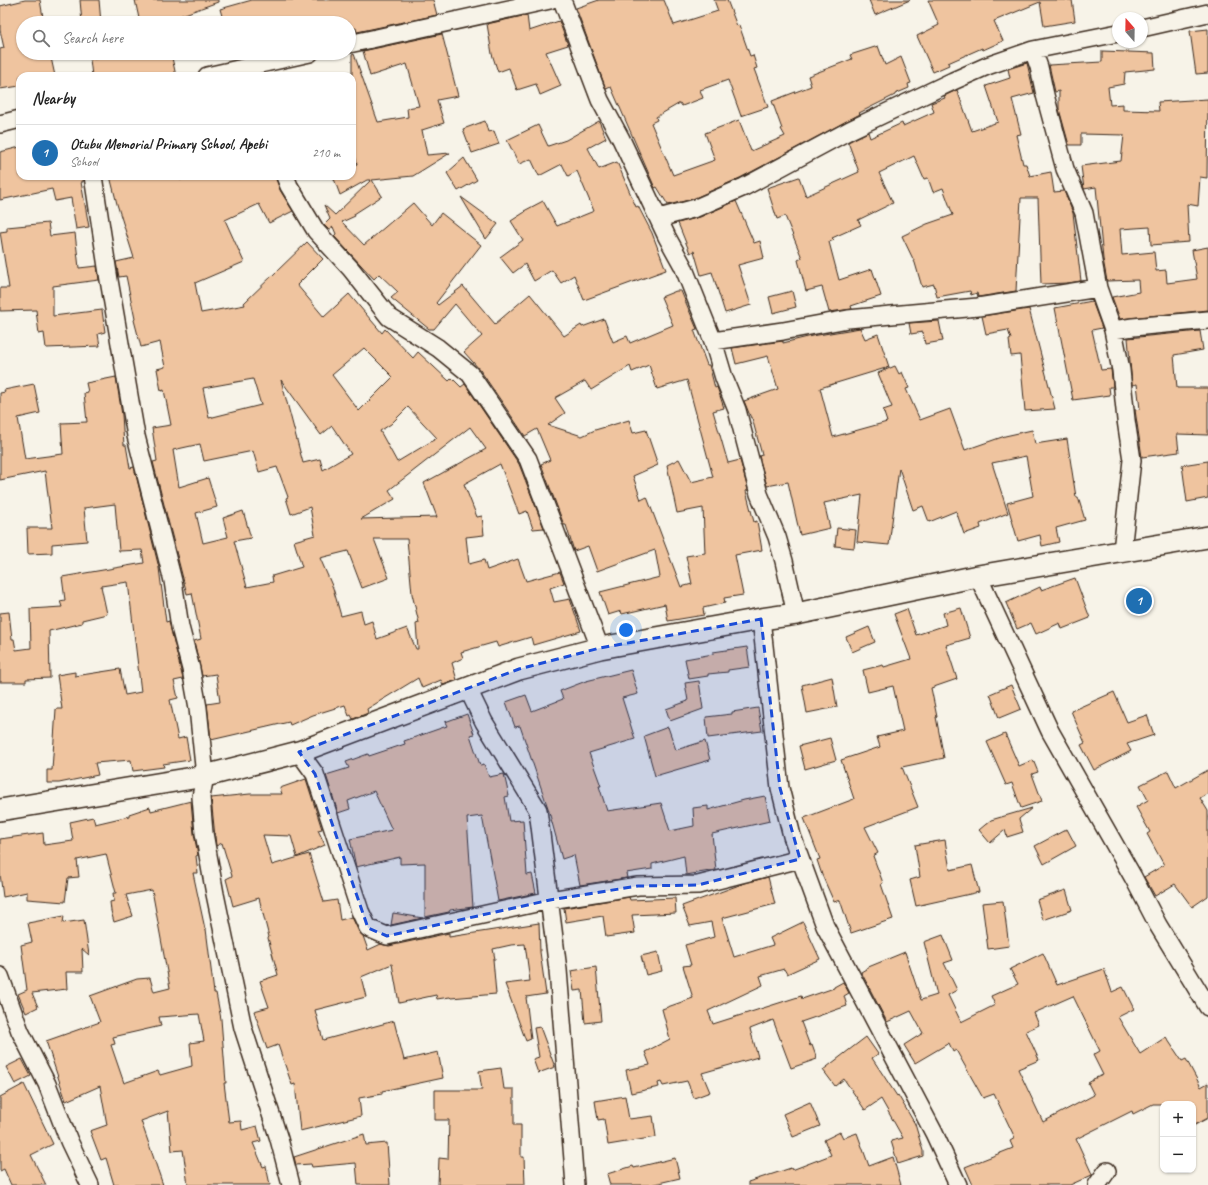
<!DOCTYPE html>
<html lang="en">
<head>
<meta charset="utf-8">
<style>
  :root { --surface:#fff; --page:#f6f6f6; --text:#222; --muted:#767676; --line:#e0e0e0; --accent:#1f6fb2 }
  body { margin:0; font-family:Caveat,sans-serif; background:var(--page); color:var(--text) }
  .controls { position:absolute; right:12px; bottom:12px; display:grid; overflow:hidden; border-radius:8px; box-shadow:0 1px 3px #0004 }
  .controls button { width:36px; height:36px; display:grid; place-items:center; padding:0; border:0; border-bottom:1px solid var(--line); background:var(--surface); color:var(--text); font:20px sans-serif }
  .compass { position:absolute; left:1112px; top:12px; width:36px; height:36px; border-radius:50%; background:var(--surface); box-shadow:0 1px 3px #0004; rotate:340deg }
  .you { position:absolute; left:626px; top:630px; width:14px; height:14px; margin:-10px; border:3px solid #fff; border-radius:50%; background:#1a73e8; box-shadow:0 0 0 6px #1a73e833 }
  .badge { display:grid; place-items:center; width:26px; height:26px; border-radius:50%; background:var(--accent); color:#fff; font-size:13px; font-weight:700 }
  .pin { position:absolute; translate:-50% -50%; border:2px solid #fff; box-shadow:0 1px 4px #0006 }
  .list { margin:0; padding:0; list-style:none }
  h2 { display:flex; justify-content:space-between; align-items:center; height:52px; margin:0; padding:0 16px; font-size:17px }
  h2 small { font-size:13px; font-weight:400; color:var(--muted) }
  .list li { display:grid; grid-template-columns:26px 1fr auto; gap:12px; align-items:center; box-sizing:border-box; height:56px; padding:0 16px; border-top:1px solid var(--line) }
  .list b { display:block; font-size:15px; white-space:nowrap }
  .list p { margin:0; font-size:13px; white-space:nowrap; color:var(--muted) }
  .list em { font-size:13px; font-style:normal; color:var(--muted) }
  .icon { flex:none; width:22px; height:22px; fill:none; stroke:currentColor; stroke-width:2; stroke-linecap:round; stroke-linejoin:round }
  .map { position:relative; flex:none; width:1208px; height:1185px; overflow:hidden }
  .search { position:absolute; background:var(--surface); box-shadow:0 1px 3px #0004; left:16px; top:16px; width:340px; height:44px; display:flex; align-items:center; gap:10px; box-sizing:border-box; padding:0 14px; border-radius:22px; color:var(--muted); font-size:15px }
  .panel { position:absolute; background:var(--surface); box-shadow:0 1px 3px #0004; left:16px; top:72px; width:340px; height:108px; border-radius:12px }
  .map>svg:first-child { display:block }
  .building { fill:#efc49f; stroke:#3b2a1e; fill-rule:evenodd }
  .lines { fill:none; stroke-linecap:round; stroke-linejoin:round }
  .minor-casing { stroke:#3b2a1e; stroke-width:20 }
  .tertiary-casing { stroke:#3b2a1e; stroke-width:24 }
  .minor { stroke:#f7f3e8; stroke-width:17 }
  .tertiary { stroke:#f7f3e8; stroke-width:21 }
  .marked { fill:#1d4ed8; fill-opacity:0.2; stroke:#1d4ed8; stroke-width:3; stroke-dasharray:8 5; stroke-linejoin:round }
</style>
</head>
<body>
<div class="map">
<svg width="1208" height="1185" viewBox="0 0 1208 1185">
  <rect width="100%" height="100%" fill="#f7f3e8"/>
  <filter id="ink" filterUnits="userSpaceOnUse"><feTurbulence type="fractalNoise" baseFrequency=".025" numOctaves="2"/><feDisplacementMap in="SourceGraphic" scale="8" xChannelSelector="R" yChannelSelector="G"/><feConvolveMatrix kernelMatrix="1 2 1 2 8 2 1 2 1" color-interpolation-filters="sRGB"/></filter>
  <g filter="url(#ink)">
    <!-- building -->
    <path class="building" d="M25,0H40L44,23H23V53H50L55,76H20V86L0,89V49L4,48L0,30V6Z
      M80,0H99L101,23H82Z
      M135,0H218V2L160,23H140Z
      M252,0H433L437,15L357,32L356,28L349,30V23H224L220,9Z
      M599,0H664L674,25L718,11L714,0H727L737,26L739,25L750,56L753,55L757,68L754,69L768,107L741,116L728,80L700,90L703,98L682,106L680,103L656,117L657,120L651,123L673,175L715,160L705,133L739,120L751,151L785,136L781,129H782L772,101L811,86L808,76L852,59L850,55L878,46L885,65L901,57L911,83L908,84L909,88L895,94V95L859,113L860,114L740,178L693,199L668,205L657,187L655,188L611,87L606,89L576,8Z
      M869,0H910L875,15Z
      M928,0H1072L1075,21L1044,26L1040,2L994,21L1003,41L983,50L982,48L948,63L949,65L933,72L917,36L939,25Z
      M527,15L529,31L559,21L568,45L546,52L561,86L540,95L536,84L517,90L509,68L498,72L492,54L487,24Z
      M1208,29V73L1196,74L1190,31Z
      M442,34L458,96L437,100L444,123L422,130L427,155L450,153L413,176L372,180L382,196L354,214L355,216L342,222L364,245L413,203L432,225L441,213L481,245L436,303L438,305L463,286L495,324L530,294L564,336L581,325L582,327L604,319L613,342L627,336L630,343L673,325L661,297L676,291H681L697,329L694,330L707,365H709L715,388L717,387L724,408L713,411L728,463L740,460L748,490L746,491L754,522L757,521L762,550L735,555L743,595L724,598L725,603L703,608L704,615L668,621L665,604L622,614L621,611L608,615L600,592L660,577L655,550L597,571L588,546L574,551L566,525H564L541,464L550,460L537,429L525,436L480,370L464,352L482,336L455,304L434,329H429L391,298L398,292L379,274L374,279L334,236L336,234L333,227L329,230L324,225L330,219L324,205L335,215L371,180H367L340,195L333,176H352V166L357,164L352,142V55L354,54L378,122L408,117L407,108L419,106L407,64L370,76L363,51ZM649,365L657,389L687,380L713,477L691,482L679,459L667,465L677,513L703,508L705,553L686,556L692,584L681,587L647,497L641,500L633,476L658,465L646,430L633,433L629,420L595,430L582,436L548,425L565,413L555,398L585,381L591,390L630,366L632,372Z
      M1102,51L1154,53L1155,69L1125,72L1124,84L1108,87L1110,105L1123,104V110L1159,111L1158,102L1208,99L1207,178L1200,177L1198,206L1187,204L1189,242L1151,245L1150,227L1120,229L1122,255L1154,252L1156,271L1166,270L1167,283L1197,279L1192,250L1208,247V310L1120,319L1112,297L1139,292L1138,280L1107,281L1103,259L1096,187L1084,189L1081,166L1121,161L1124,135L1081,134V145H1069L1059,109V91L1055,92L1049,65L1102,62Z
      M113,53H171L176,76H92L90,59L113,55Z
      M1027,63L1034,93L1012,99L1021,134L1016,135L1023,164H1026L1030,176L1051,172L1054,192L1064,191L1073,213L1081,281L1068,283L1041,284L1038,198H1021L1016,291L978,297L977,293L971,295L970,291L937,297L934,284L922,287L915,263L902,236L927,224L953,215L943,188L933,192L928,178L924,179L914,156L879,173L893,203L858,220L861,225L832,238L834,240L829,242L839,280L872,269L881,296L851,306L852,309L829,312L822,287L806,291L798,260L802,258L785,216L777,219L767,188L799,177L806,196L859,172L848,142L868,132L870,138L902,123L903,126L934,112L931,103L945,98L944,96L957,90L972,131L998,122L986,86L1010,78L1008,69Z
      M485,121L488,132L494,131L499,144L472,153L463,129Z
      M599,121L606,138L588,148L599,169L617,162L636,207L638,206L652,233L666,270L584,300L574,275L561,283L552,270L534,281L525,264L513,273L500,257L523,240L511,221L525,212L524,211L543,201L557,226L594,211L577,171L568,176L562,164L539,176L531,159L519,164L507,140L538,125L548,146L566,140Z
      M20,147V176H83V182H81L89,227L76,229L71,198L55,201L52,189L0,200V152Z
      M464,158L477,180L458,191L447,173Z
      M110,176H179L180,180L196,176H275L280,190L293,211L269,223L259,204L225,220L244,262L195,283L201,313L245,305L244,303L307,242L323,259L297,285L324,317L349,294L382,333L385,329L413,358L418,352L449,381L452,378L461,387L465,384L519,464L544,528L533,529L527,511L519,514L500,464L464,484L477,517L482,516L484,535L466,537L469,564L484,560L487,570L518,559L526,581L560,572L564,583L550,588L554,602L570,599L581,631L533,645L531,637L498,647L496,642L461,652L463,658L452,663L457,680L443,685L441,680L422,688L418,678L367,709L368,713L353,719L351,715L349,716L345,705L313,715L290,725L289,722L211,740L207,704L220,702L216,674L202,676L194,641L201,639L192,593L187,594L153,462L157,461L152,428L171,425L164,390L161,391L157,369L165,367L160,342L141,347L134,320L135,319L126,276L119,277L116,262L134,258L117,204ZM364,348L393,377L359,411L332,375ZM253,379L261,405L209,418L203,388ZM281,380L321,435L332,426L351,454L323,470L320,459L303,463ZM408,407L437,438L397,462L380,431L391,424ZM470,427L486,449L424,483L437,517L361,519L395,499L389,490ZM200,444L204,461L253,451L259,472L277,467L288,497L286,498L291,514L310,507L315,535L294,541L302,567L272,576L273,582L247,587L234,541L251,538L243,511L223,518L228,537L203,543L196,513L217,507L208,478L179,487L173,450ZM374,539H407L412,594L419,623L416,624L418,649H416L407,628L377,639L372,621L364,624L361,611L341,616L333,588L320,558L348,551L362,588L389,578Z
      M461,197L498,224L486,239Z
      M736,201L754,243L760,241L764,258L738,265L751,305L725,313L712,272L701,275L694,251L690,253L678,223L700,217Z
      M48,223L50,236L75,233L79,268L97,266L99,280L53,286V316L102,310L105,332L98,334L100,346L46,348L44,333L39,334L36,310L0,311V288H9L0,232L7,231V227Z
      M792,291L796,307L773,313L769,297Z
      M1092,301L1102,328L1092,330L1101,370L1111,369L1113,387H1109L1110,395L1073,400L1055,308Z
      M1029,309L1055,409L1025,411L1020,355L1011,356L1009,340L1011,339L1008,330L986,334L982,316Z
      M939,321L943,341L925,344L923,332L911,334L909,323Z
      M860,328L865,339L878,334L889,367L820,388L833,437L887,422L883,410L892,407L878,373L895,366L899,374L902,372L909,388L906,389L920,420L950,409L965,450L1005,436L1032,430L1035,444L1067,439L1076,497H1078L1085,520L1056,528L1059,542L1042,546L1040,535L1018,541L1007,503L1033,496L1026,456L992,463L1008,513L980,524L981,528L964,534L956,511L929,522L923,506L913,510L899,468L889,545L857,542L862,495L824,503L830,528L800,535L788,482L767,486L759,456L762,455L752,418H751L744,401L778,389L768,356L736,364L732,348L783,341V343L812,336Z
      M1200,331L1203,350L1174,355L1177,388H1208V435L1177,434L1179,452L1142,457L1135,410L1140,409L1137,384L1132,385L1128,338Z
      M116,377L122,415L124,445H126L130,468L134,467L159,568L166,622L169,621L181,671L183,679L174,681L178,698L170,700L178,739L186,737L190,760L163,764L164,767L133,771L131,760L95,763L98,775L59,783H47V770H52L56,709H62L57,675L75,672V676L120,669L125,695L141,692L128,582L101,586L107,614L82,620V623L49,631L50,678L26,679V682H0V613L9,612L12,639H14L16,650L31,648L30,609L62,607L60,601L65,600L62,577L144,563L142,550L119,551L115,504L84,508L87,541L52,544V553L28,554L27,528H52L45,471L0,480V393L5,392L4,390L34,384L40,413L18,418L25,459L63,454L61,423L87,422L84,393L88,392L86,383Z
      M1208,461V498L1187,502L1182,465Z
      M837,528L856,530L854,548L835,546Z
      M1075,578L1090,618L1062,629L1060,623L1036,634L1031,623L1017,629L1006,603L1040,587L1041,590Z
      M961,608L970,638L946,645L957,679L931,688L937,717H936L944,758L902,767L918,807L865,827L878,853L873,856L883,883L881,884L893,919L851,933L840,900L834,902L822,875L817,860L820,859L804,818L854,799L841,760L880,747L877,737L903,731L893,686L868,692L863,670L883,665L884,667L911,659L894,614L907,609L916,635L946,625L943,613Z
      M869,627L875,642L852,652L846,637Z
      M747,647L750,667L728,670V672L708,674V676L689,679L685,659L713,654V652Z
      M631,670L638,694L622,698L635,739L589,753L601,786H599L607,811L661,803L670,831L694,826L693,808L708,806V810L744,800L765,796L770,821L712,834L716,870L686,875L684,856L652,864V869L626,873L627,878L580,885L574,855L562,859L548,808L520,726L515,727L506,702L526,695L532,711L563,699L560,691L586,681Z
      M832,677L837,707L807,713L802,685Z
      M699,681L703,709L670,721L666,709L688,701L685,683Z
      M1011,685L1021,709L999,718L990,694Z
      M1114,692L1127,722L1147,715L1154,735L1127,744L1131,751L1094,770L1081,745L1085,743L1071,711Z
      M758,708L762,731L708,738L706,717L732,714V712Z
      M467,714L474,734L470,735L480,765L484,764L489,777L504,774L509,796L505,797L509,821L523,820L527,875L532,874L536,893L498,901L482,816L467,818L473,907L450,910L449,912L425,917V863L400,864V857L356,867L350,839L392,830L374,791L348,801L350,809L338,813L326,775L349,768L346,762L368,754L369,756L405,744L404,741L447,726L445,722Z
      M668,727L676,750L705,741L710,760L655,776L644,736Z
      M1005,734L1019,766L1033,760L1038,772L1032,774L1042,801L1021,808L1012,783L1006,785L987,742Z
      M830,738L836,760L805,769L799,746Z
      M1208,770V793L1200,798L1208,811V896L1192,907L1175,884L1155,896L1151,889L1144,877L1164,865L1147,834L1150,832L1136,807L1148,800L1140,785L1168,771L1176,788Z
      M306,779L322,829L318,830L325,845L297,857L291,836L263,835L272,865L309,854L324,902L337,900L340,920L352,917L359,932L363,936L368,950L381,944L389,946L449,933V937L539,923L540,952L546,994L526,997L531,1039L526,1041L505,984L530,981L525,944L511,945L493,949L495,959H493L496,994L451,998L450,997L437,999L436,995L399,1003L392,964L361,977L366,997L315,1010L323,1040L394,1021L404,1060L438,1052L443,1078L382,1091V1094L359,1098L361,1116L300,1131L295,1084L292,1085L278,1045L267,1049L254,1011L269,1007L260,981L278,975L268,938L269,937L259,898L233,906L226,879L232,876L222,843L216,846L211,798L250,794H282L280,788Z
      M191,801L194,834L198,855L196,856L198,873H193L205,929H206L214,993H216L221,1019L226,1083H224L229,1122L241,1121L242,1130L257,1126L261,1141L253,1143L263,1167L266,1166L270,1185H188L183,1150L172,1151L168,1111L141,1121L163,1185H114L106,1158L101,1160L90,1131L107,1125L100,1086L66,1101L46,1041L100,1022L90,996L137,979L150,978L154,992L170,988L152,890L126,895L133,916L114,922L111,911L110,902L114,901L113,893H116L106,854L77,860L79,877L68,878L65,902L27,899V892L3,897L0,874V839L43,833L44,845L73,841L70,822L93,817L95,824L129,816V814L150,807L151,811ZM199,1014L204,1041L190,1043L192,1066L160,1075L158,1071L124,1083L111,1045L115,1044L113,1037L161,1026L159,1017Z
      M1032,808L1019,819L1023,832L1007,837L1005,830L990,843L979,830L991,820Z
      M1067,829L1076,846L1044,864L1035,846Z
      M945,840L950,870L972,865L979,892L916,906L910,880L920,877L915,845Z
      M768,877L775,904L722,918L734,957L773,945L770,938L803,922L820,959L787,974L784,969L760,976L763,985L708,1011L713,1024L801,996L802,999L834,988V987L843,982L849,993L844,996L847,1006L801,1022L810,1046L812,1045L817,1059L791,1068L773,1020L750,1029L758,1057L702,1073L710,1092L694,1098L687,1081L663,1086L661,1082L658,1083L659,1087L631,1093L626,1070L650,1065L645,1052L670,1039L662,1009L693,998L683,966L691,965L685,945L714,937L711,922L690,926L682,906L742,884Z
      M1066,890L1072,910L1043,920L1037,900Z
      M629,897L630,900L675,898L676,913L632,915L635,933L606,937L603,916L566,922L564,908Z
      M1003,901L1009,946L988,949L982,903Z
      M393,913L423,918L391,925Z
      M64,916L63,923L84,920L89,955L82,949L83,972H66L67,989L32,993L38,1007L26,1013L18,994L27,990L21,945L32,942L28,923Z
      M943,935L953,960L944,963L957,990L948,995L961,1022L995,1005L991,996L1018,984L1010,969L1043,953L1057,985L1104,969L1112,992L1123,987L1134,1009L1118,1017L1140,1054L1166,1037L1182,1061L1186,1059L1201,1087L1208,1083V1118L1193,1126V1104H1153L1133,1114L1132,1111L1076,1139L1092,1174V1175L1070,1185H973L965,1167L1013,1148L1010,1141L1015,1138L994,1094L983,1098L956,1050L953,1052L949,1043L915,1063L904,1045L923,1033L911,1011L887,1022L861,972L866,969V968L905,952L921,1000L937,995L924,942ZM1073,996L1100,1051L1093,1055L1103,1075L1093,1079V1080L1088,1083L1094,1095L1043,1122L1018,1069L1039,1060L1026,1031L1039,1025L1034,1013Z
      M658,952L662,971L646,975L641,956Z
      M596,967L601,1021L585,1023L582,990L574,991L571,971Z
      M540,1027L555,1067L538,1073L533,1059L539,1057L534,1028Z
      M866,1037L878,1054L872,1058L897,1096L898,1095L915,1124L923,1151V1156L898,1164L891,1141L903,1138L881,1099L865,1110L844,1079L835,1086L823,1070Z
      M22,1059L31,1076L15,1084L6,1067Z
      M501,1068L504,1089H514V1125H521V1157H524L525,1185H438L439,1158L448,1159L449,1120H435V1090H482L479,1071Z
      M24,1084L53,1144L31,1155L46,1185H11L4,1169L0,1171V1097Z
      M625,1096L629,1119L653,1116L656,1137L608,1145L604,1119L598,1120L595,1101Z
      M810,1102L820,1126L793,1137L783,1114Z
      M840,1132L843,1138L857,1133L869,1166L893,1157L901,1185H748V1182L791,1168L792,1170L831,1155L824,1140Z
      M364,1134L366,1145L387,1143L390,1185H358L356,1163L312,1167L311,1164L296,1165L294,1157Z
      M675,1158L680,1178L650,1185H610L607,1174L633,1166L634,1168Z"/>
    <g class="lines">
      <!-- minor casing -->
      <g class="minor-casing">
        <path id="minor" d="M562,0L600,100L621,139L667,237L683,266L713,341L724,378L737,410L759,494L777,537L784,561L796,614
          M1142,28L1208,13
          M349,44L550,0
          M1033,50L1039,67L1045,95L1065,169L1084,213L1098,288L1113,330L1121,370L1126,420L1132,460L1122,551
          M207,76L310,53
          M0,124L20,119
          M93,176L109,280L136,436L173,581L180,627L191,669L198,708L205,776L201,797L204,833L215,894L243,1028L279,1139L291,1185
          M285,176L289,186L316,231L351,269L389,317L438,348L470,374L528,459L600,648
          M659,218L696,208L744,187L850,130L953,81L987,66L1033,50L1118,33
          M1113,330L1133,327L1208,320
          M713,341L783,331L848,319L978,307L1098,288
          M978,576L1050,731L1133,877L1158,925L1208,1007
          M761,619L780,788L792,836L825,926L934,1133L958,1185
          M468,689L484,722L538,810L558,970L575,1185
          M299,752L315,774L360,911L368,928L387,936L550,900L638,886L698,885L800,859
          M0,976L20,1031L47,1084L69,1141L90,1185
          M1097,1185L1107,1171"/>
      </g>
      <!-- tertiary casing -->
      <g class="tertiary-casing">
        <path id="tertiary" d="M0,810L205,776L299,752L519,669L600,648L761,619L796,614L978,576L1208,537"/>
      </g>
      <!-- minor -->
      <use href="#minor" class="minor"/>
      <!-- tertiary -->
      <use href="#tertiary" class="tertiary"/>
    </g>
  </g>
  <!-- marked area -->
  <path class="marked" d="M761,619L780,788L800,859L698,885L638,886L550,900L387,936L368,928L315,774L299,752L519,669L600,648Z"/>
</svg>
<div class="controls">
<button>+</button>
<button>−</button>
</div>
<svg class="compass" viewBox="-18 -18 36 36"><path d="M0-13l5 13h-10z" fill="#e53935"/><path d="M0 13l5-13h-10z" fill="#767676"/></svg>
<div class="you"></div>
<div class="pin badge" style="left:1139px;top:601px">1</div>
<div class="search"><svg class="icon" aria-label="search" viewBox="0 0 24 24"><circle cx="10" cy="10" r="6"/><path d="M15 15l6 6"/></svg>Search here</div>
<section class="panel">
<h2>Nearby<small></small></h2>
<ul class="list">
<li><span class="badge">1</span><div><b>Otubu Memorial Primary School, Apebi</b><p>School</p></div><em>210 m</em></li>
</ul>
</section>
</div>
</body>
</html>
